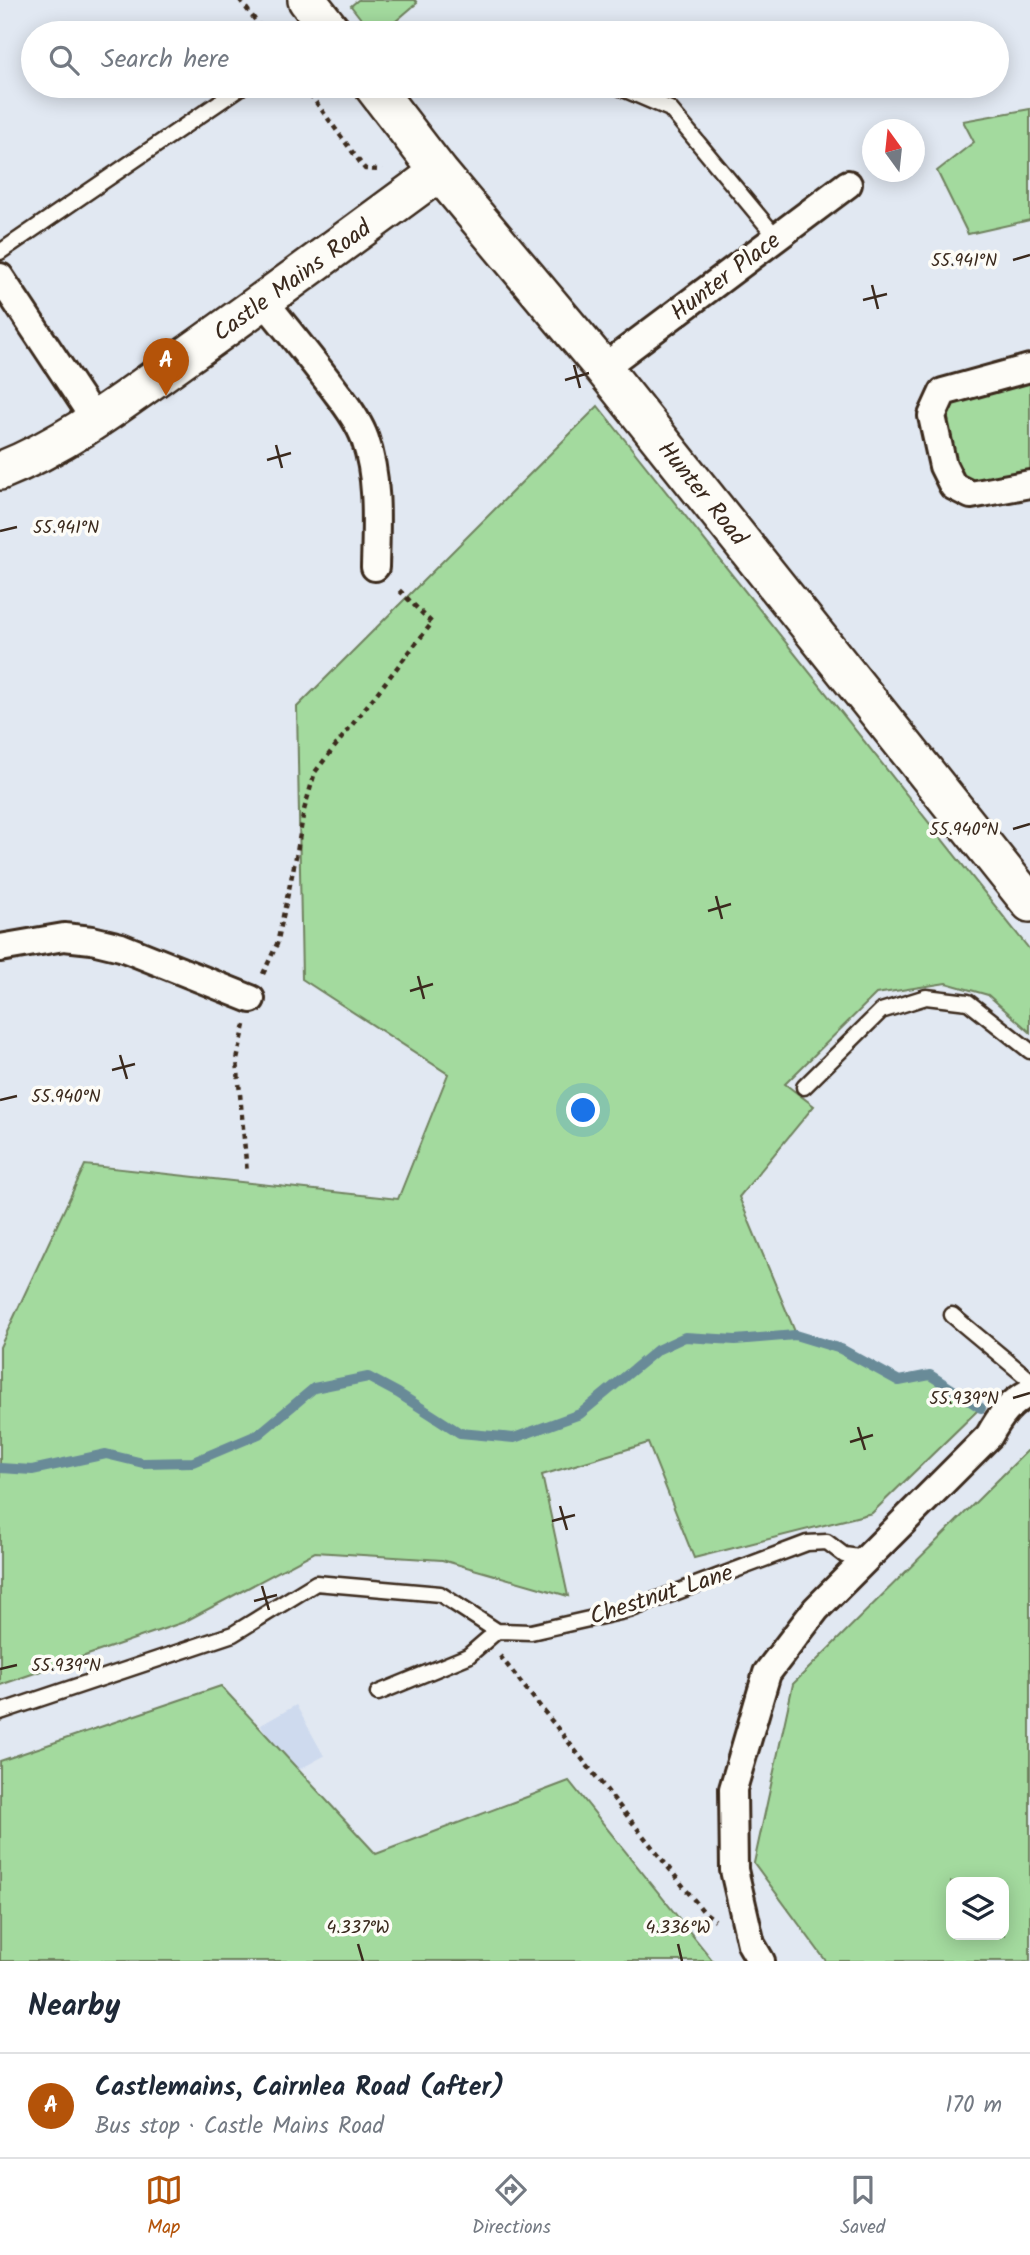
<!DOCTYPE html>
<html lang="en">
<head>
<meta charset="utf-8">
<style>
  :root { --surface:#fff; --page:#f6f6f7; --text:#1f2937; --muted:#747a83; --line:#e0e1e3; --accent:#b45309 }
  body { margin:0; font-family:Kalam,sans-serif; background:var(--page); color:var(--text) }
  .controls { position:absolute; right:21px; bottom:21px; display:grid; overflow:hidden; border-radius:14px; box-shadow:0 4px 18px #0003 }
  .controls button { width:63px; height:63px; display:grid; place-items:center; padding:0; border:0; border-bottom:2px solid var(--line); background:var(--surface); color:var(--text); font:35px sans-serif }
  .compass { position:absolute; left:862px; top:119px; width:63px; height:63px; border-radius:50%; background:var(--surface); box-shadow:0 4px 18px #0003; rotate:345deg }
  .you { position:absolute; left:584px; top:1111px; width:24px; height:24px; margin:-18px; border:5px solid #fff; border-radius:50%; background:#1a73e8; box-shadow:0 0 0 10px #1a73e833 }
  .badge { display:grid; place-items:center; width:46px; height:46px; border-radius:50%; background:var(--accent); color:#fff; font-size:23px; font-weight:700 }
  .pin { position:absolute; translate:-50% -58px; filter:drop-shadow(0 2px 4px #0008) }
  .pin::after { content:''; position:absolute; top:37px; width:24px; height:21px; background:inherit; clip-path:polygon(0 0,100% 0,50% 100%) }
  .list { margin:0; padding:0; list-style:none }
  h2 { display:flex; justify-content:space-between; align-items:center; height:91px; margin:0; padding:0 28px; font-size:30px }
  h2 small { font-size:23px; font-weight:400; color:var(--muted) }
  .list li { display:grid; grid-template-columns:46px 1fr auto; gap:21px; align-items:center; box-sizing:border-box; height:105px; padding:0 28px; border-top:2px solid var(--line) }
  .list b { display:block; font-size:26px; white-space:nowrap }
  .list p { margin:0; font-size:23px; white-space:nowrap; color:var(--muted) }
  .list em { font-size:23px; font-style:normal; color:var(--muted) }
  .icon { flex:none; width:38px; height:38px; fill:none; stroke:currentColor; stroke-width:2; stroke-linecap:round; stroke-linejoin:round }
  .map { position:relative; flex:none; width:1030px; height:1961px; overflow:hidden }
  .search { position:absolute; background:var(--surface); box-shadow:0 4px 18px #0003; left:21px; right:21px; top:21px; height:77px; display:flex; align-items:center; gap:18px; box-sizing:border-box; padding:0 24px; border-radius:38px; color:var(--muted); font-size:26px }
  .sheet { height:196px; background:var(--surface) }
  nav { display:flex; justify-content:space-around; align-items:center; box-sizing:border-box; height:98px; border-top:2px solid var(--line); background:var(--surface); font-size:19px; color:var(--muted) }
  nav a { display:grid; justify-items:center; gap:4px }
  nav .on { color:var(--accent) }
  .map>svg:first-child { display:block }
  .built { fill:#cedaee }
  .green { fill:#a3da9e; stroke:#6f825e; stroke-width:2; fill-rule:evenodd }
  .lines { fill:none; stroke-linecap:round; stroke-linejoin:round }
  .stream { stroke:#698b98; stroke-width:10 }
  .lane-casing { stroke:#3b2a1e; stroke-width:19 }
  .street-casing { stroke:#3b2a1e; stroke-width:32 }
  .secondary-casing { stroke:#3b2a1e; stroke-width:42 }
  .path { stroke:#3b2a1e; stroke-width:4.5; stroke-dasharray:5 5; stroke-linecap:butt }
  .lane { stroke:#fdfcf7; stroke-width:14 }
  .street { stroke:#fdfcf7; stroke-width:26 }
  .secondary { stroke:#fdfcf7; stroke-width:37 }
  .ticks { fill:none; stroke:#3b2a1e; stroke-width:2.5 }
  .labels { text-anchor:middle; stroke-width:7; stroke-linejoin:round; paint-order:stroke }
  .street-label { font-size:24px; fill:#3b2a1e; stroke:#fdfcf7 }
  .ticks-label { font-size:18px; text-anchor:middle; fill:#3b2a1e; stroke:#fdfcf7; stroke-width:7; stroke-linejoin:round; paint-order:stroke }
</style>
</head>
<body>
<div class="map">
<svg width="1030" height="1961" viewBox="0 0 1030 1961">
  <rect width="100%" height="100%" fill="#e1e8f2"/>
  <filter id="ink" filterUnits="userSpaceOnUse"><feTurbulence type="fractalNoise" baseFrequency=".0143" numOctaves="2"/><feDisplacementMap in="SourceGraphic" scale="14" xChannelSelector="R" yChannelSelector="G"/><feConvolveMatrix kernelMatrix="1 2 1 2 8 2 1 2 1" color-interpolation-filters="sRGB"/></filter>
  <g filter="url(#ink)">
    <!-- built -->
    <path class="built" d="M296,1705L324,1756L289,1775L261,1725Z"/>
    <!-- green -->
    <path class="green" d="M358,0H415L417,3L382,33H372L351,6Z
      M1030,109V220L968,234L937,171L974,142L963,121Z
      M1030,380V474L985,484L965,480C952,458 944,433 945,407L962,395Z
      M598,406L1030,950V1032L988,995L946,983L876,994L785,1084L814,1106L739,1197L798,1339L854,1353L899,1379L931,1373L980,1408L872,1513L694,1558L648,1443L542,1475L568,1596L442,1560L315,1552L184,1622L0,1685V1347L85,1165L398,1199L448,1074L302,979L297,707Z
      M1027,1451H1030V1961H826L754,1863L793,1684ZM951,1882H1004V1935H951Z
      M221,1686L376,1854L569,1781L713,1961H0V1761Z"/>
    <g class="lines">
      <!-- stream -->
      <path class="stream" d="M0,1468L32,1470L106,1454L143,1463L193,1462L259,1434L314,1388L368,1377L398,1393L460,1433L514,1438L580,1414L657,1350L685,1337L735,1340L795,1335L841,1349L899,1381L930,1375L981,1408"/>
      <!-- lane casing -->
      <g class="lane-casing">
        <path id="lane" d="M621,88L670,109L777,238
          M0,252L243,86
          M804,1087L881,1011L926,997L968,1002L1030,1051
          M952,1315L1030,1380
          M378,1693L468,1656L497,1631
          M0,1712L233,1634L316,1583L440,1594L497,1631L531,1632L629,1610L807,1543L827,1542L844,1555L866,1558"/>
      </g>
      <!-- street casing -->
      <g class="street-casing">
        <path id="street" d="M0,277L95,420
          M264,301C289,332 314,362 337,393C348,407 359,422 365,439C379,479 376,525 375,567
          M603,368L848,184
          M1030,368L943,392L932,416L943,466L953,486L971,495L1030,484
          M0,948L64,937L92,940L121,947L251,999
          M761,1961L751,1944L734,1870L733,1789L767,1673L816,1609L989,1436C1000,1416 1010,1403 1030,1392"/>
      </g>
      <!-- secondary casing -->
      <g class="secondary-casing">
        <path id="secondary" d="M307,0L333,33
          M373,86L439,172L603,368L1030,903
          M0,471C68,444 126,399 185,357C270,297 354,234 439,172"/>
      </g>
      <!-- path -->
      <path class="path" d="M240,0L265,33
        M304,86L365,169L382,170
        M263,974L277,944L297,852L304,810L315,772L432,623L396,587
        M245,1025L237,1060L247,1173
        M500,1656L703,1911L715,1920"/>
      <!-- lane -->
      <use href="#lane" class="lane"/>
      <!-- street -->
      <use href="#street" class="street"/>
      <!-- secondary -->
      <use href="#secondary" class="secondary"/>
    </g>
  </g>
  <!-- ticks -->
  <path class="ticks" d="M1013,260L1030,255M872,285L878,309M863,300L887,294M574,365L580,388M565,380L589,373M276,445L282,468M267,460L291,453M0,531L17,527M1013,829L1030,824M716,896L722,919M708,911L731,904M418,976L424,999M410,991L433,984M120,1055L127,1079M112,1070L135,1064M0,1100L17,1096M1013,1398L1030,1393M858,1427L865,1450M850,1442L873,1435M560,1506L567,1530M552,1521L575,1515M262,1586L269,1610M254,1601L277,1595M0,1669L17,1665M358,1944L363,1961M678,1944L682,1961"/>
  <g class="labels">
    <!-- street labels -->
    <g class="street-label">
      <text transform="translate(725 276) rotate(-37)" y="8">Hunter Place</text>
      <text transform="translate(292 280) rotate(-36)" y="8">Castle Mains Road</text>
      <text transform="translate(703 493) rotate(51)" y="8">Hunter Road</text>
      <text transform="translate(661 1594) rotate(-18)" y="8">Chestnut Lane</text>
    </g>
  </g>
  <g class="ticks-label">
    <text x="964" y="266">55.941°N</text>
    <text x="66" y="533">55.941°N</text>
    <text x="964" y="835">55.940°N</text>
    <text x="66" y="1102">55.940°N</text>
    <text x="964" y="1404">55.939°N</text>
    <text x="66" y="1671">55.939°N</text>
    <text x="358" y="1933">4.337°W</text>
    <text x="678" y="1933">4.336°W</text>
  </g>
</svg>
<div class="controls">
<button><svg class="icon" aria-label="layers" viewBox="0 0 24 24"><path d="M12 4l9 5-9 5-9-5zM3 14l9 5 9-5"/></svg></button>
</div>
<svg class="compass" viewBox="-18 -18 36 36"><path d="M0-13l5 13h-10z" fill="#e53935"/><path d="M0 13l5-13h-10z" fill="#747a83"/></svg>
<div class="you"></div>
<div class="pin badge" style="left:166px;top:396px">A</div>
<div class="search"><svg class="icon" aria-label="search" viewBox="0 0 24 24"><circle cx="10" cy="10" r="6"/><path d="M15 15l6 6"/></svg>Search here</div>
</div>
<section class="sheet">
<h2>Nearby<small></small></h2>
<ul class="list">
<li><span class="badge">A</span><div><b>Castlemains, Cairnlea Road (after)</b><p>Bus stop · Castle Mains Road</p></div><em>170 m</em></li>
</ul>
</section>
<nav>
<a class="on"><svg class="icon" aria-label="map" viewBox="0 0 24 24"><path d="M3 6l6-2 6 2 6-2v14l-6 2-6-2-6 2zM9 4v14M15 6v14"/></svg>Map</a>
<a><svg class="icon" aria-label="directions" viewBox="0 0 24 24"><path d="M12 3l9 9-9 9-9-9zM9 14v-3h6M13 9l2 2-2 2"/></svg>Directions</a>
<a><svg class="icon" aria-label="saved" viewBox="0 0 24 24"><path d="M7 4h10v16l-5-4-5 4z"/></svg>Saved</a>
</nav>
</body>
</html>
